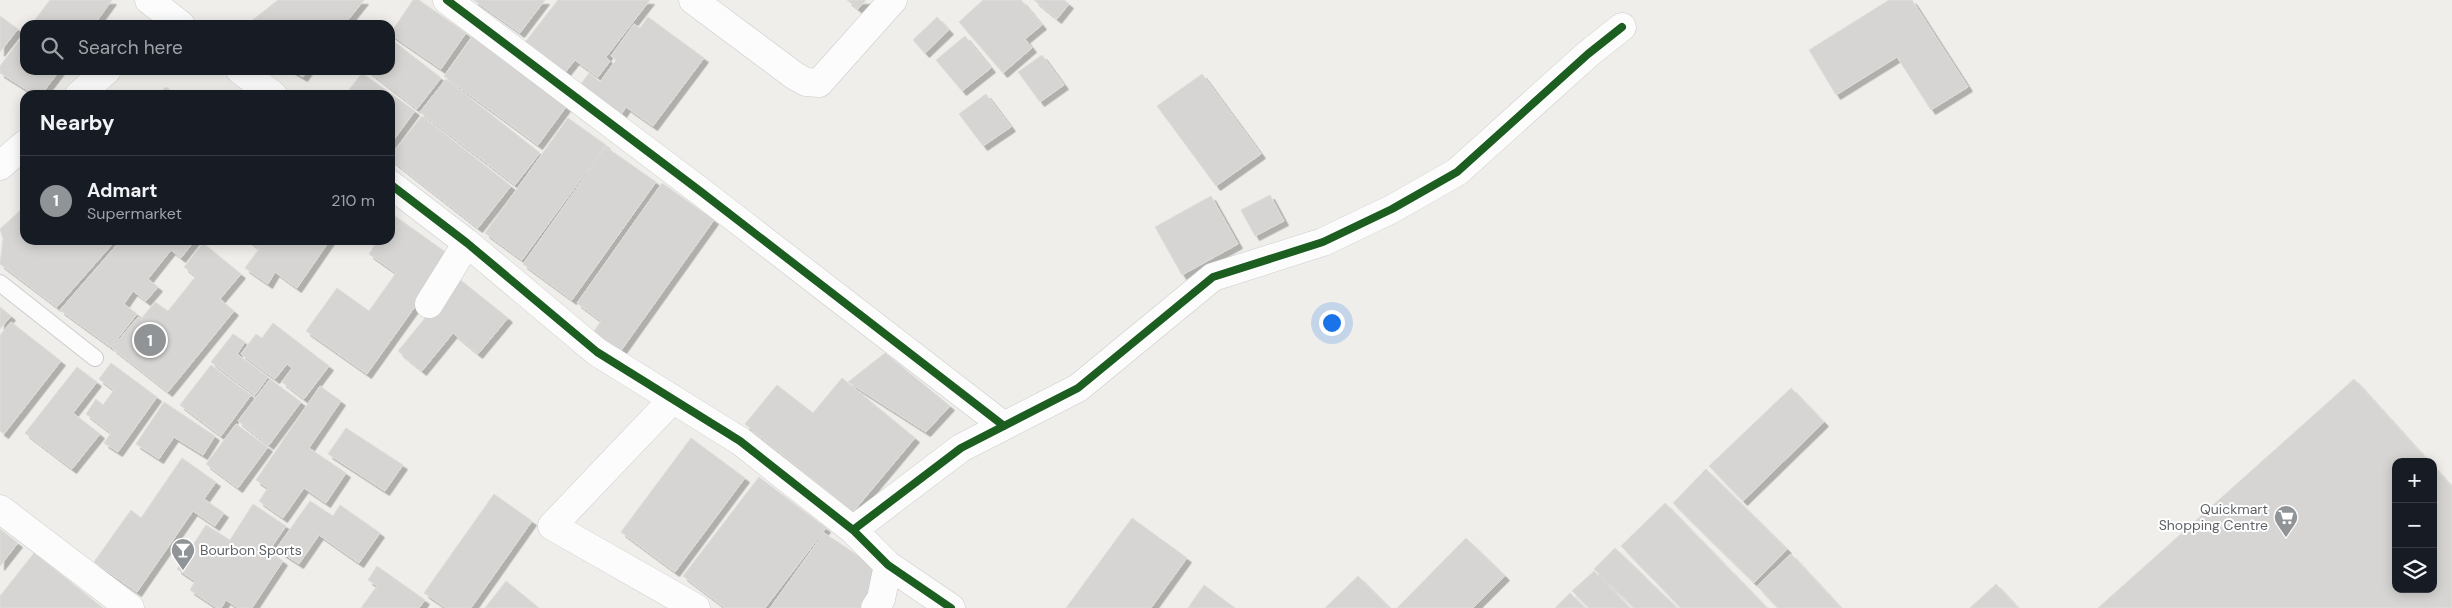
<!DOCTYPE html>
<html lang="en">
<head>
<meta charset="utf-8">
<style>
  :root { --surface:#171b24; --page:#242831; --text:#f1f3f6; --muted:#9ea1a6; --line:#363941; --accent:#919496 }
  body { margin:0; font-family:"DM Sans",sans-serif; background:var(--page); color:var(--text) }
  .controls { position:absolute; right:15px; bottom:15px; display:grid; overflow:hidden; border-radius:10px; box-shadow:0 2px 12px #0003 }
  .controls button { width:45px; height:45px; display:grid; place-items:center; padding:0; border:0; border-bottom:1px solid var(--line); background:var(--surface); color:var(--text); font:25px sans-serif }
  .you { position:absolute; left:1331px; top:322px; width:18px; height:18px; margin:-12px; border:4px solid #fff; border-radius:50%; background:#1a73e8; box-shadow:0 0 0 8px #1a73e833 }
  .badge { display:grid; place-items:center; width:32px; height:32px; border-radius:50%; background:var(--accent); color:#fff; font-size:16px; font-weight:700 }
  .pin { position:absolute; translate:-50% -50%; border:2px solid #fff; box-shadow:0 1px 5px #0006 }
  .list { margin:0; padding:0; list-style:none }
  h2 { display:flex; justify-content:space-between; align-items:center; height:65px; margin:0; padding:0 20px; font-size:21px }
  h2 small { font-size:16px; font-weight:400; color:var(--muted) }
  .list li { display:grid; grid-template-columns:32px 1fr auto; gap:15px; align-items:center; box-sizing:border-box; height:90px; padding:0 20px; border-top:1px solid var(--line) }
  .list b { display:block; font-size:19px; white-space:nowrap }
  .list p { margin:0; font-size:16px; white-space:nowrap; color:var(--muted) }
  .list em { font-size:16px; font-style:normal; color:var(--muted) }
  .icon { flex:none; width:28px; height:28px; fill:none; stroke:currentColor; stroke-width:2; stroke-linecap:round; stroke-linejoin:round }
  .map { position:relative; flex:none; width:2452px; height:608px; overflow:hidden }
  .search { position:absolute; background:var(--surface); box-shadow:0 2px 12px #0003; left:20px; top:20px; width:375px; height:55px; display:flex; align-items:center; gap:12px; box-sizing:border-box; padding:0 18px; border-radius:15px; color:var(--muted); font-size:19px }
  .panel { position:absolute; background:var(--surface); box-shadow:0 2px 12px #0003; left:20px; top:90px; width:375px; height:155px; border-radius:15px }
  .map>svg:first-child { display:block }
  .building { fill:#d6d5d3; stroke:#deddd9; filter:url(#shadow) }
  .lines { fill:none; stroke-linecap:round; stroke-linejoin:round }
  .lane-casing { stroke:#cbcccc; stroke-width:18 }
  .street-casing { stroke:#cbcccc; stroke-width:29 }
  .lane { stroke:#fdfcfc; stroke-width:16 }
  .street { stroke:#fdfcfc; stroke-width:28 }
  .cycleway-casing { stroke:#fff; stroke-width:11 }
  .cycleway { stroke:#1b5e20; stroke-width:8 }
  .labels { text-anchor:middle; stroke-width:4; stroke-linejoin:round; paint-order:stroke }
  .poi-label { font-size:14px; fill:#5f6368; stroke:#fff; text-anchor:end }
</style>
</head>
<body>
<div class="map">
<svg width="2452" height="608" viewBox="0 0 2452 608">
  <defs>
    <filter id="shadow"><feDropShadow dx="4.5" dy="4.5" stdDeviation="0" flood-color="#0004"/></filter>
  </defs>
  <rect width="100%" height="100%" fill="#efeeea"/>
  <!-- building -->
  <path class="building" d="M50,0H112L94,25H31Z
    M278,0H364L344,25H246Z
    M413,0H419L466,33L441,69L390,34Z
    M474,0H545L520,33Z
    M558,0H650L606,57L610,61L598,77L575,60L563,75L523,45Z
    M847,0H866L858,9Z
    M983,0H1021L1042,25L1025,39L1032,48L1003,73L959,22Z
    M1034,0H1064L1069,4L1057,19Z
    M1889,0H1912L1968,87L1931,110L1897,57L1836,95L1809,50Z
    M0,16L18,29L0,52Z
    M648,17L704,58L653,126L626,107L619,118L578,88L589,73L600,82L616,60L611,56L634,24L640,28Z
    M937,17L949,30L925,53L913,40Z
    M25,33V70H60L41,95H35L0,73V66Z
    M965,36L991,68L962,91L936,60Z
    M472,37L566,107L538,145L444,76Z
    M391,39L441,78L417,109L367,70H390Z
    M1042,55L1064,85L1040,102L1018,72Z
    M291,70H308L303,77Z
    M362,73L415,111L390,145V95H345Z
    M1202,74L1261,154L1216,186L1157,106Z
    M446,79L540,153L515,185L420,112Z
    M166,87L177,95H157Z
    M986,94L1011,127L983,146L959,114Z
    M422,116L511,186L478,228L390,159V156Z
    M568,118L606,145L522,260L485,233Z
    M606,147L656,182L572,300L523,264Z
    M662,183L714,220L615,359L588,340L601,321L577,303Z
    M1270,195L1284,221L1255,236L1241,210Z
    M1211,196L1238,244L1182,275L1155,227Z
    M25,206V240H116L57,307L0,264L3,239L0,229Z
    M395,216L451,256L367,374L306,331L337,288L369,311L396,273L369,254L378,240H390V223Z
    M121,240H195L181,258L171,250L148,279L158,287L146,301L133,291L124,304L137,314L111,347L60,310Z
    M248,240H330L297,288L275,272L268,284L245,268L259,249Z
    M203,243L241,274L220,299L234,311L168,392L112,348L138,317L141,319L155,302L168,311L196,276L184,267Z
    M458,278L508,318L478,354L453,333L422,371L398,351Z
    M0,307L11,316L0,329Z
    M11,322L61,361L4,434L0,431V335Z
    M273,323L329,366L304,399L282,382L292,368L287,364L275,379L241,354L256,334L262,338Z
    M233,334L245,342L237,354L268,377L255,395L211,362Z
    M885,353L950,406L926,432L848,382Z
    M111,363L157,397L118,452L104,443L111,433L86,414L96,399L103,405L114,390L99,379Z
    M211,365L251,395L221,436L180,405Z
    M77,367L97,382L73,413L100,434L72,469L25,433Z
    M842,378L915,438L853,512L745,424L777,385L813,413Z
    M270,379L301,402L269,445L238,421Z
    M2354,379L2429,462H2396V589H2433V466L2452,487V608H2098Z
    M320,386L341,401L309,448L346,473L326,503L304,488L283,518L259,501L268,488L256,480Z
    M1791,388L1824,422L1743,501L1709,466Z
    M164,402L215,436L203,455L174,437L159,459L136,444Z
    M236,424L268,447L238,488L206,464Z
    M346,428L403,465L385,491L328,454Z
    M691,438L745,478L675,572L621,532Z
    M182,458L216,482L204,499L224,513L215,526L193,511L137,592L94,562L131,510L141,518Z
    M1706,469L1787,549L1754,583L1673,503Z
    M759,477L826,528L765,608H725L683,576Z
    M494,494L532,521L471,608H446L424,593Z
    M310,501L333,516L340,505L380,533L359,563L319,535L299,564L276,549Z
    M1665,503L1767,608H1681L1621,546Z
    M253,504L286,526L269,551L283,561L252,608H238L226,600L221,608H217L190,590L195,581L177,569L206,525L230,540Z
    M1132,518L1187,558L1151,608H1066Z
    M0,529L18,543L0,566Z
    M824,533L886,574L861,608H770Z
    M1466,538L1505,576L1473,608H1397Z
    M1615,548L1677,608H1634L1594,569Z
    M34,553L103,608H0V596Z
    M1791,554L1841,608H1778L1757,586Z
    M377,566L425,600L419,608H361L377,586L368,580Z
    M1594,571L1630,608H1589L1572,591Z
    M1358,576L1390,608H1325Z
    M506,581L539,608H485Z
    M1996,584L2018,608H1970Z
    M1204,585L1235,608H1188Z
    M1570,593L1585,608H1555Z"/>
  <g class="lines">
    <!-- lane casing -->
    <g class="lane-casing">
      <path id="lane" d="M0,283L95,358"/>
    </g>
    <!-- street casing -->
    <g class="street-casing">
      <path id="street" d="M149,0L181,25
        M447,0L700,191L1004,426
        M693,0L795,76L806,82L819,83L893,0
        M240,70L273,95
        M79,95L107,70
        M0,166L25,144
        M390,184L467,243L597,352L740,441L853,530L888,565L951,608
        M429,304L467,243
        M672,400L552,526L696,608
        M0,509L130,608
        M853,530L961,448L1078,388L1213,277L1323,242L1392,209L1457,172L1588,54L1622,27
        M875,608L881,599L888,565"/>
    </g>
    <!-- lane -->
    <use href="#lane" class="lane"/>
    <!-- street -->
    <use href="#street" class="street"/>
    <!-- cycleway casing -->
    <g class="cycleway-casing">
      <path id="cycleway" d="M447,0L700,191L1004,426
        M390,184L467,243L597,352L740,441L853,530L888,565L951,608
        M853,530L961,448L1078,388L1213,277L1323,242L1392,209L1457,172L1588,54L1622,27"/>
    </g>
    <!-- cycleway -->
    <use href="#cycleway" class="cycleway"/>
  </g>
  <!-- icons -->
  <defs>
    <g id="supermarket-pin" transform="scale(1.25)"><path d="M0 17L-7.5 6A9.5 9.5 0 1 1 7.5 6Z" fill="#919496" stroke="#fff"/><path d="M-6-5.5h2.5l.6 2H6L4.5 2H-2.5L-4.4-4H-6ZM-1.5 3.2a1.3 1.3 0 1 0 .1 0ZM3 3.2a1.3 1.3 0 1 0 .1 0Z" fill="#fff"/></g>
    <g id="bar-pin" transform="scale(1.25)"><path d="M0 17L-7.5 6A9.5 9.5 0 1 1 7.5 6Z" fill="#919496" stroke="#fff"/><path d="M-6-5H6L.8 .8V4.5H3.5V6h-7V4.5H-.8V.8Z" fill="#fff"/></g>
  </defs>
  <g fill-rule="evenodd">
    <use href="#supermarket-pin" x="2286" y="517"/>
    <use href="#bar-pin" x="183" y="550"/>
  </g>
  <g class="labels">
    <!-- poi labels -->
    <g class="poi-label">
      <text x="2268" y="514">Quickmart<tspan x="2268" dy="16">Shopping Centre</tspan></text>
      <text x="200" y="555" text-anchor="start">Bourbon Sports</text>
    </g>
  </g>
</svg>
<div class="controls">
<button>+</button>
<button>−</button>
<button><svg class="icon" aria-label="layers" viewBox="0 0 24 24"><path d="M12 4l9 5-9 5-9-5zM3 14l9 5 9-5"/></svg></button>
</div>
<div class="you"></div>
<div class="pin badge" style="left:150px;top:340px">1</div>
<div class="search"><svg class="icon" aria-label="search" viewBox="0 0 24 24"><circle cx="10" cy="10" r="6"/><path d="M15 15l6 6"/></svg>Search here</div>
<section class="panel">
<h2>Nearby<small></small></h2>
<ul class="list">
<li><span class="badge">1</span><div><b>Admart</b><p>Supermarket</p></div><em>210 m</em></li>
</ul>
</section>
</div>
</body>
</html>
